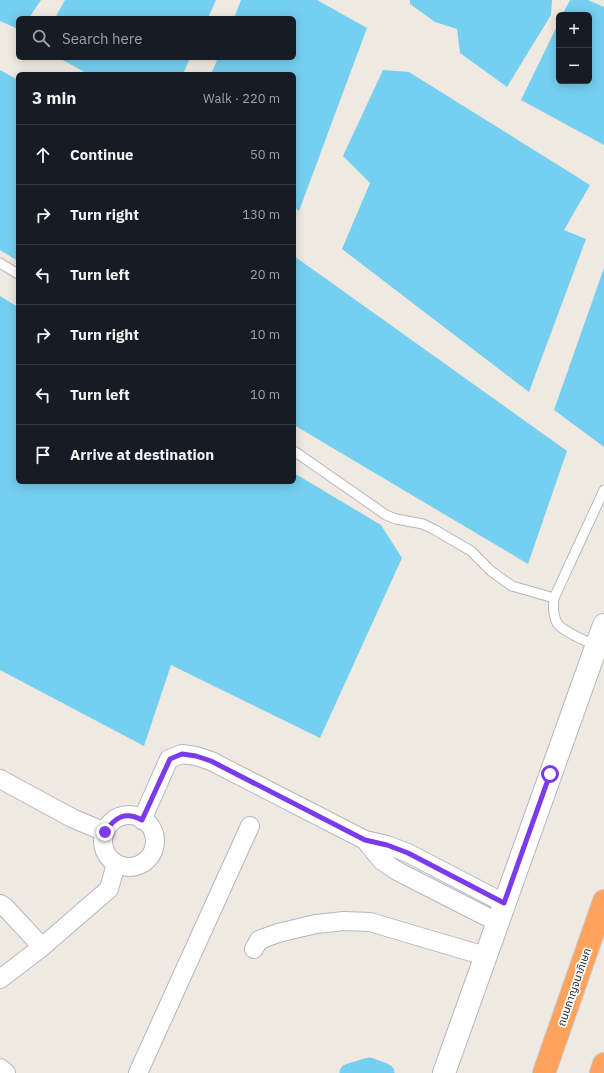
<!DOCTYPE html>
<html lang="en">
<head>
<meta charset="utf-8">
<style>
  :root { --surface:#171b24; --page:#20242c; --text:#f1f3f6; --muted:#9ea1a6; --line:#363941 }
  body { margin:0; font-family:"IBM Plex Sans","Noto Sans Thai",sans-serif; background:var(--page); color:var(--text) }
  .controls { position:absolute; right:12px; top:12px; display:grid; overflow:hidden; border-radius:6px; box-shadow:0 2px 10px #0003 }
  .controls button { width:36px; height:36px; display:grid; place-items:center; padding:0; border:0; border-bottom:1px solid var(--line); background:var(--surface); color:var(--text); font:20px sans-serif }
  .stop { position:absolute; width:12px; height:12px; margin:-9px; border:3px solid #7c3aed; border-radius:50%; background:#fff }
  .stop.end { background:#7c3aed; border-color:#fff; box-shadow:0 1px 4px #0008 }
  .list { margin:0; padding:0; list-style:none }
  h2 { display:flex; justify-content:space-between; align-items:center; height:52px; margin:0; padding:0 16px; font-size:17px }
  h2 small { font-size:13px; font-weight:400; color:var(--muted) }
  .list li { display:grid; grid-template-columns:26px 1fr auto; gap:12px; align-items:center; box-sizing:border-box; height:60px; padding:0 16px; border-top:1px solid var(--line) }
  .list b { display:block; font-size:15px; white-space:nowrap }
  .list em { font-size:13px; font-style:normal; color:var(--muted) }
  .icon { flex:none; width:22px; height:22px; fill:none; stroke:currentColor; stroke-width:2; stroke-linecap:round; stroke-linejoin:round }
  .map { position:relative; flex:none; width:604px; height:1073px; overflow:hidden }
  .search { position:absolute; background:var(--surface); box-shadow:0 2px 10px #0003; left:16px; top:16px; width:280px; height:44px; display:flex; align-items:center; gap:10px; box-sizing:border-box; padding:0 14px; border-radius:6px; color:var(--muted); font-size:15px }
  .panel { position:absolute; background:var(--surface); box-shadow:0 2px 10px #0003; left:16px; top:72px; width:280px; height:412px; border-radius:6px }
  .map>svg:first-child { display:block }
  .water { fill:#75cff0 }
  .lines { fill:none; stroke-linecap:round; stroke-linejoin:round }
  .canal { stroke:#75cff0; stroke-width:19 }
  .lane-casing { stroke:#b4b7c1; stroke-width:11 }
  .street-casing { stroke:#b4b7c1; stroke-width:20 }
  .secondary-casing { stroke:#b4b7c1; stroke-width:24 }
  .highway-casing { stroke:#c9c9c9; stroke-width:24 }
  .lane { stroke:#fff; stroke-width:9 }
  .street { stroke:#fff; stroke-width:18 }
  .secondary { stroke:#fff; stroke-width:22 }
  .highway { stroke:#ffa35c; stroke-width:22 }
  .route { stroke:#7c3aed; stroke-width:5 }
  .labels { text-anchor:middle; stroke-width:3.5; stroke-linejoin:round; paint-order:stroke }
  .street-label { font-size:11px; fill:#2e2e2e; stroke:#fff }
</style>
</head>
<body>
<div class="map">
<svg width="604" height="1073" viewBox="0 0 604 1073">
  <rect width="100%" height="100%" fill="#efe9e1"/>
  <!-- water -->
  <path class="water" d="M0,0H41L29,18H18V29L0,21Z
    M65,0H216L208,18H55Z
    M241,0H317L367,28L299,211L294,207V74H211L218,58H294V18H234Z
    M410,0H552L551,15L507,87L460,53L457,29L435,22L410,4Z
    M570,0H588L604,7V145L521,100L559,22V81H589V15H562Z
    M59,58H190L183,74H88Z
    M0,70L18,80V261L0,250Z
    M383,70L409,72L590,185L564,230L586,239L529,392L342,249L370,183L343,156Z
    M294,256L567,451L528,564L294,425Z
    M604,268V447L554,410Z
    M0,296L18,307V482H294V473L381,525L402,558L320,738L171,665L144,746L0,670Z"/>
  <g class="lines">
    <!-- canal -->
    <path class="canal" d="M349,1073L369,1067L385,1073"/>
    <!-- lane casing -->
    <g class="lane-casing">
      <path id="lane" d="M0,263L18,274
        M294,451L386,515L396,519L423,524L435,530L471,551L491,571L512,586L554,598
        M596,646C587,641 563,632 557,623C553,615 553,606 554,598L604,490"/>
    </g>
    <!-- street casing -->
    <g class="street-casing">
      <path id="street" d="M0,779L72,818L105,832
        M103 841a26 26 0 1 1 52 0a26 26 0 1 1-52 0Z
        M142,820L169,759L182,754L196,756L211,761L365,840L387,845L408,853L504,903
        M365,840L382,861L397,871L497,922
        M0,904L5,907L42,947
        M254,949L259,940L278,933L316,924L344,921L370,922L485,956
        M0,979L42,947L109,889L116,864
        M0,1068L6,1073
        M138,1073L250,826"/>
    </g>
    <!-- secondary casing -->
    <g class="secondary-casing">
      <path id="secondary" d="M444,1073L604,625"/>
    </g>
    <!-- highway casing -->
    <g class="highway-casing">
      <path id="highway" d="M544,1073L604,901
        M601,1073L604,1064"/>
    </g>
    <!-- lane -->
    <use href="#lane" class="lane"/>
    <!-- street -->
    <use href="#street" class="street"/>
    <!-- secondary -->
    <use href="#secondary" class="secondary"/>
    <!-- highway -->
    <use href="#highway" class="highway"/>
  </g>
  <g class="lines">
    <!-- route -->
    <path class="route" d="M105,832C115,817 125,811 142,820L170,759L182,754L196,756L211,761L365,840L387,845L408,853L504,903L550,774"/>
  </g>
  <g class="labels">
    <!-- street labels -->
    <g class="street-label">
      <text transform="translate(574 987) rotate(-71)" y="4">ถนนกาญจนาภิเษก</text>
    </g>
  </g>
</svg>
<div class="controls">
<button>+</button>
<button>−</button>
</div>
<div class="stop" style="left:550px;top:774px"></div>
<div class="stop end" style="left:105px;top:832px"></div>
<div class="search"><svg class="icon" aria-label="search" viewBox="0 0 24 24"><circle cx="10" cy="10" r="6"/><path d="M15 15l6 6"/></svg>Search here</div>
<section class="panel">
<h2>3 min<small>Walk · 220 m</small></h2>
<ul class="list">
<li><svg class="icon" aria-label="ahead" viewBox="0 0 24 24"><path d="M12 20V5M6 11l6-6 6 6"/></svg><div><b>Continue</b></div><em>50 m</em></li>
<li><svg class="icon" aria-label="right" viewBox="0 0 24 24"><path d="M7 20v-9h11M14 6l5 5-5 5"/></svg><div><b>Turn right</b></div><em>130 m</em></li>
<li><svg class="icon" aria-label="left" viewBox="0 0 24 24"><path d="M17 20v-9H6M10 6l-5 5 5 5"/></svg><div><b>Turn left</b></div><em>20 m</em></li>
<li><svg class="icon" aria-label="right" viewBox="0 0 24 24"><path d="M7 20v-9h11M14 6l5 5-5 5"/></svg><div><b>Turn right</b></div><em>10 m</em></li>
<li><svg class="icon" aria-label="left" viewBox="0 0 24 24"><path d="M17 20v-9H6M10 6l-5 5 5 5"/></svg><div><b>Turn left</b></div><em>10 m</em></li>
<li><svg class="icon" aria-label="arrive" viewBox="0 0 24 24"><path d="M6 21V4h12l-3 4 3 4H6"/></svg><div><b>Arrive at destination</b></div></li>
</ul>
</section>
</div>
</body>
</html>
